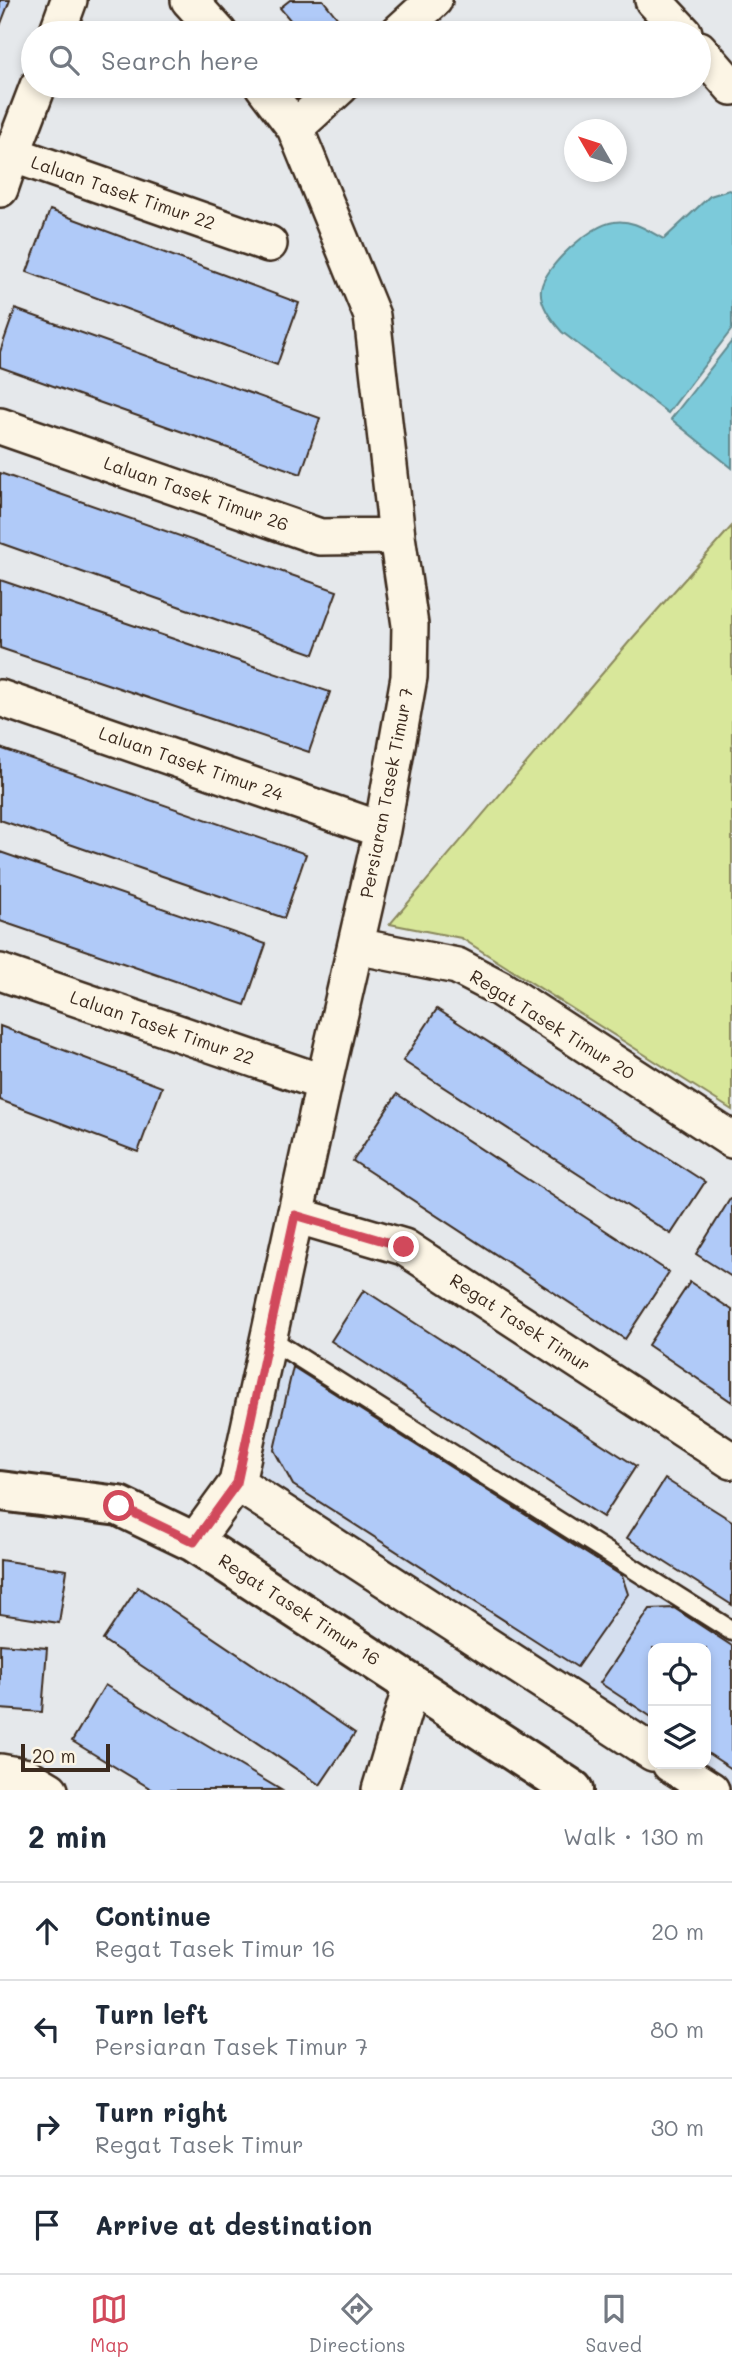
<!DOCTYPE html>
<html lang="en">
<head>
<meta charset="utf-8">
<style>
  :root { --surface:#fff; --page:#f6f6f7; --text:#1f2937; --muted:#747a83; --line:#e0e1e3; --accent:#d1495b }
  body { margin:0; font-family:Mali,sans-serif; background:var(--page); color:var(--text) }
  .controls { position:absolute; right:21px; bottom:21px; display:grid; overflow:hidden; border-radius:14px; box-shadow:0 4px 10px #0003 }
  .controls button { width:63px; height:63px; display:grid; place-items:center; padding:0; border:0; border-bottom:2px solid var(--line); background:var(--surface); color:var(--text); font:35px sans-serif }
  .compass { position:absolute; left:564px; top:119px; width:63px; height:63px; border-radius:50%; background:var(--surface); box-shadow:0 4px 10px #0003; rotate:309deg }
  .scale { position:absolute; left:21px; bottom:18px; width:89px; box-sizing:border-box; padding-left:7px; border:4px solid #3b2a1e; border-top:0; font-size:19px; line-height:24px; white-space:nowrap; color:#3b2a1e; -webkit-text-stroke:5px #fcf5e5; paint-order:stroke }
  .stop { position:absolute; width:21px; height:21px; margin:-16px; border:5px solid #d1495b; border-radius:50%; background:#fff }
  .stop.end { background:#d1495b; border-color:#fff; box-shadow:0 2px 7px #0008 }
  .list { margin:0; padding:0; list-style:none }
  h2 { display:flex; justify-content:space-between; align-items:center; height:91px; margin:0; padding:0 28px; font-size:30px }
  h2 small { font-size:23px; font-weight:400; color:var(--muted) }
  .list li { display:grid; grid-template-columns:46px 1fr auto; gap:21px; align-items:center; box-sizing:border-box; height:98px; padding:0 28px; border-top:2px solid var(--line) }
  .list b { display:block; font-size:26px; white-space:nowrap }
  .list p { margin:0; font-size:23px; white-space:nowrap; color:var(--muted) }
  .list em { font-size:23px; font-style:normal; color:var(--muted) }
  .icon { flex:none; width:38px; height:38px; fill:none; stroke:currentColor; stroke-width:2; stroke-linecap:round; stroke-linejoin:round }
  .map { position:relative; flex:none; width:732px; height:1790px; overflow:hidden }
  .search { position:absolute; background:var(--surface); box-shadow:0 4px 10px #0003; left:21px; right:21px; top:21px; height:77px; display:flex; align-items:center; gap:18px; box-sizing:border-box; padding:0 24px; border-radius:38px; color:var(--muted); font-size:26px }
  .sheet { height:483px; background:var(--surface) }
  nav { display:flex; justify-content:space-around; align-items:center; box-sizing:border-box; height:98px; border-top:2px solid var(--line); background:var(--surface); font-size:19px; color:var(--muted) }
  nav a { display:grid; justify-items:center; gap:4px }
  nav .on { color:var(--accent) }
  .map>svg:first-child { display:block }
  .built { fill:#d5dfef }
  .green { fill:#d8e79a; stroke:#8a885c; stroke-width:2 }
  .water { fill:#7ccada; stroke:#628a8f; stroke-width:2 }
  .building { fill:#b0caf8; stroke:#3b2a1e; stroke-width:2 }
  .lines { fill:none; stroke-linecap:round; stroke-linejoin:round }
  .lane-casing { stroke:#3b2a1e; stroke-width:23 }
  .street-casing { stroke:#3b2a1e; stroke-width:40 }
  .secondary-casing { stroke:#3b2a1e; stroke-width:44 }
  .lane { stroke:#fcf5e5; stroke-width:18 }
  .street { stroke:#fcf5e5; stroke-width:35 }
  .secondary { stroke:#fcf5e5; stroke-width:38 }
  .route { stroke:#d1495b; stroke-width:9 }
  .labels { text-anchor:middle; stroke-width:6; stroke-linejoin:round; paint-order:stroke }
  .street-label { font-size:18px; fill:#3b2a1e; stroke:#fcf5e5 }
</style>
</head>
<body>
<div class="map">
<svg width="732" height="1790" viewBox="0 0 732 1790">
  <rect width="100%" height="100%" fill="#e5e8eb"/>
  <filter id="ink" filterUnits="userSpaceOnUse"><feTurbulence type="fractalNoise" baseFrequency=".0143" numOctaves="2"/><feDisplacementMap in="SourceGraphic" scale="14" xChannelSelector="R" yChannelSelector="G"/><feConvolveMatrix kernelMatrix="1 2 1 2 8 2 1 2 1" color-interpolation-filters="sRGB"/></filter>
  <g filter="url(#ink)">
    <!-- built -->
    <path class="built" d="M268,1337L732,1630V1790H706L666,1764H706V1648H653V1755L233,1483Z"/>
    <!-- green -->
    <path class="green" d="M732,526V1110L461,938L390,924L629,642Z"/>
    <!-- water -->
    <path class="water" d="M729,190L732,191V329L668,413L562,332C552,321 539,305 541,289C545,266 590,225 614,222C633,219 648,231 664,239L710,196Z
      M732,341V468L671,419Z"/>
    <!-- building -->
    <path class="building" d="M0,0H10L0,26Z
      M290,0H323L338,19L322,33H301L280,8Z
      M50,210L299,303L277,365L27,272Z
      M15,309L320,418L301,474L0,367V352Z
      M0,473L337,591L314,654L0,543Z
      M0,580L330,692L309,752L0,648Z
      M0,748L306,854L284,918L0,820Z
      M0,852L266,944L245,1005L0,921Z
      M437,1009L705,1182L671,1234L403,1061Z
      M0,1026L162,1087L138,1152L0,1100Z
      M397,1094L669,1272L625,1339L353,1161Z
      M730,1199L732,1200V1277L696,1254Z
      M690,1282L732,1310V1402L648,1345Z
      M364,1290L636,1466L603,1517L331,1341Z
      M293,1367L622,1576L628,1594L577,1667L293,1485L274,1450Z
      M665,1479L732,1521V1605L627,1538Z
      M0,1560L67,1570L59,1623L0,1614Z
      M138,1587L355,1733L320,1785L103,1640Z
      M674,1608L732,1646V1769L706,1752V1648H653V1718L600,1683L650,1609Z
      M0,1644L47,1648L42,1712L0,1709Z
      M105,1685L281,1790H153L72,1741Z"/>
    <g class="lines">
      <!-- lane casing -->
      <g class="lane-casing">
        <path id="lane" d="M270,1339L732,1631"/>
      </g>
      <!-- street casing -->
      <g class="street-casing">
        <path id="street" d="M189,0L219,33
          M653,0L684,33
          M57,33L69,0
          M398,33L434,0
          M699,49L732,87
          M295,128L341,86
          M12,154L38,86
          M0,189L12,154L269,244
          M0,426L320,537L397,536
          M0,698L382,830
          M356,946L457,966L499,988L732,1140
          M0,972L324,1083
          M295,1215L404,1247L732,1461
          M237,1483L653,1753
          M194,1542L237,1483L324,1083L382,830L409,677L410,625L397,536L372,316L295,128L263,86
          M670,1764L711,1790
          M0,1772L28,1777L50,1790
          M380,1790L412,1683"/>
      </g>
      <!-- secondary casing -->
      <g class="secondary-casing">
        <path id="secondary" d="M0,1491L119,1506L194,1542L573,1790"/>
      </g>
      <!-- lane -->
      <use href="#lane" class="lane"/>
      <!-- street -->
      <use href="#street" class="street"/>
      <!-- secondary -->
      <use href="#secondary" class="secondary"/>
    </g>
  </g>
  <g class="lines" filter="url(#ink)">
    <!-- route -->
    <path class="route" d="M119,1506L194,1542L237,1483L295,1215L404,1247"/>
  </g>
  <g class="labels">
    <!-- street labels -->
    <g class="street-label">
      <text transform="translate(123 193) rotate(19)" y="6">Laluan Tasek Timur 22</text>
      <text transform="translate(196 494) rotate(19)" y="6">Laluan Tasek Timur 26</text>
      <text transform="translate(191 764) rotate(19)" y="6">Laluan Tasek Timur 24</text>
      <text transform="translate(387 793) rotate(-79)" y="6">Persiaran Tasek Timur 7</text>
      <text transform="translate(552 1025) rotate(32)" y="6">Regat Tasek Timur 20</text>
      <text transform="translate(162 1028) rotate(19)" y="6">Laluan Tasek Timur 22</text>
      <text transform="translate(520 1323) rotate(33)" y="6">Regat Tasek Timur</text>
      <text transform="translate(299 1610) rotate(33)" y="6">Regat Tasek Timur 16</text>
    </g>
  </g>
</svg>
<div class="controls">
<button><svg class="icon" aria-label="locate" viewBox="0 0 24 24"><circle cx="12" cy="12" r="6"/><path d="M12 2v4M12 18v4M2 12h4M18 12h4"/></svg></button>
<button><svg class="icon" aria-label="layers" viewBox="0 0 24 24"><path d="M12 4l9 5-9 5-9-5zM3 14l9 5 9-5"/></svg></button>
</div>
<svg class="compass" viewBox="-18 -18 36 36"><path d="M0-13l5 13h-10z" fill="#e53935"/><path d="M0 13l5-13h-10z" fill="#747a83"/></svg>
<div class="scale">20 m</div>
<div class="stop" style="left:119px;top:1506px"></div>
<div class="stop end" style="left:404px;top:1247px"></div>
<div class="search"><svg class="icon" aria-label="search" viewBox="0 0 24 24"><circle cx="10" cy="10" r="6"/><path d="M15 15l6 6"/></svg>Search here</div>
</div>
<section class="sheet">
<h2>2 min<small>Walk · 130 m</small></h2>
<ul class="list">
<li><svg class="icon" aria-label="ahead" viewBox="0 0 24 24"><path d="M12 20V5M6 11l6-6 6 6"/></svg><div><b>Continue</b><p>Regat Tasek Timur 16</p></div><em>20 m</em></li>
<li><svg class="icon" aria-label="left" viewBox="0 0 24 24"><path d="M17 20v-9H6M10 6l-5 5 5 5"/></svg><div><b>Turn left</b><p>Persiaran Tasek Timur 7</p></div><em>80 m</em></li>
<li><svg class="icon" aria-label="right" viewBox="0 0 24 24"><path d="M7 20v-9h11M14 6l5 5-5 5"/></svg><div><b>Turn right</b><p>Regat Tasek Timur</p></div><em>30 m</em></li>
<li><svg class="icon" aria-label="arrive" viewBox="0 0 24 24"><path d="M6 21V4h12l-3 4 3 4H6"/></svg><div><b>Arrive at destination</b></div></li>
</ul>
</section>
<nav>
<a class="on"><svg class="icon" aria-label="map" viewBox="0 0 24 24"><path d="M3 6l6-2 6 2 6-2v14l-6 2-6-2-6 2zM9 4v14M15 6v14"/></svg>Map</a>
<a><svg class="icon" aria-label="directions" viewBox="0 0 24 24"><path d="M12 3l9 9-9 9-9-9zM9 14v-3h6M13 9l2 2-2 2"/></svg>Directions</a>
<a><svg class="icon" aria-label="saved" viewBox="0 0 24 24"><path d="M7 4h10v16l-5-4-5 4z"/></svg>Saved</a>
</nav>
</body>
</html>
